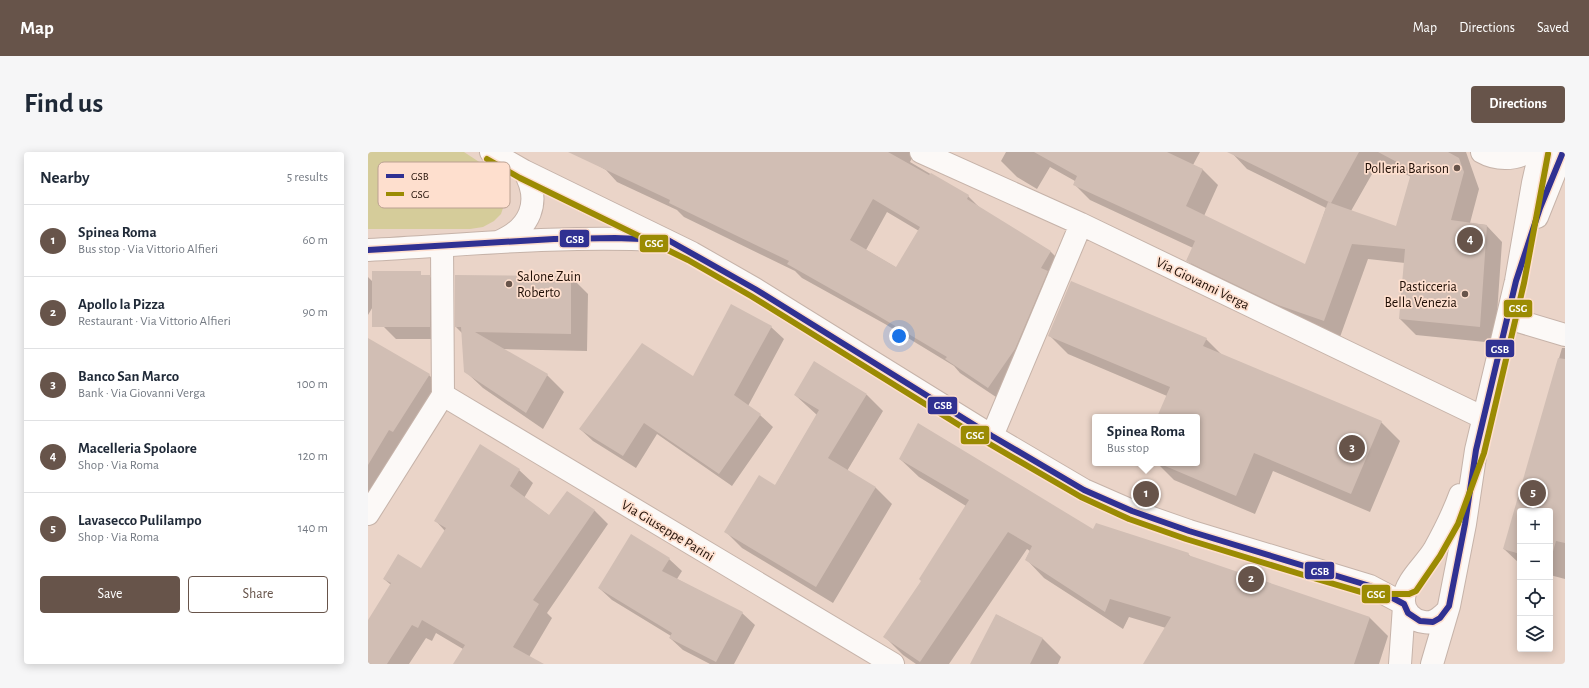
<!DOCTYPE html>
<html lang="en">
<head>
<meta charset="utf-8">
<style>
  :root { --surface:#fff; --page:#f6f6f7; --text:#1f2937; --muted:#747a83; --line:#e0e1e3; --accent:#67544a }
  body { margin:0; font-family:"Alegreya Sans",sans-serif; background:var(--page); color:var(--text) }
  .controls { position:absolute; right:12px; bottom:12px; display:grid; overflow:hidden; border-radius:4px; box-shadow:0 2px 10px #0003 }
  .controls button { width:36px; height:36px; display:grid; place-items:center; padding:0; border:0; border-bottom:1px solid var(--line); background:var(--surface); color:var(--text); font:20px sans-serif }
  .you { position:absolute; left:531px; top:184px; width:14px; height:14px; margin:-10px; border:3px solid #fff; border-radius:50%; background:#1a73e8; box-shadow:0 0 0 6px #1a73e833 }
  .badge { display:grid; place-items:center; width:26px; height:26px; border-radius:50%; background:var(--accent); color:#fff; font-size:13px; font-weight:700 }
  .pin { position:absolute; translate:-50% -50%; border:2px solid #fff; box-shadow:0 1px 4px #0006 }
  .popup { position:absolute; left:724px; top:262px; width:108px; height:52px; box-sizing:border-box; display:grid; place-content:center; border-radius:4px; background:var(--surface); filter:drop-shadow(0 1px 3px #0005); font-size:13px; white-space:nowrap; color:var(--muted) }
  .popup b { font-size:15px; color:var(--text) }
  .popup::after { content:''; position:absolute; left:50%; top:100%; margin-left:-8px; border:8px solid transparent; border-top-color:var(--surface) }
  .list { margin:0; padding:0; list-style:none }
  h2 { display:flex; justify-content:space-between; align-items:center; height:52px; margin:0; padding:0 16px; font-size:17px }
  h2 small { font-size:13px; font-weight:400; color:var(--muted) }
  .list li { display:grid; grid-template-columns:26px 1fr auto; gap:12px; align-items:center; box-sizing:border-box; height:72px; padding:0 16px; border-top:1px solid var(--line) }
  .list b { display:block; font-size:15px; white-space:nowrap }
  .list p { margin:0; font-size:13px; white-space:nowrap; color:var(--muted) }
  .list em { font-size:13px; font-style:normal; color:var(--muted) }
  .actions { display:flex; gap:8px; padding:12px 16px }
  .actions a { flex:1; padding:9px 0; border:1px solid var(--accent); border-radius:4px; text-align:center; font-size:14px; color:var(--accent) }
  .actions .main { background:var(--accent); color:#fff }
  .icon { flex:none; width:22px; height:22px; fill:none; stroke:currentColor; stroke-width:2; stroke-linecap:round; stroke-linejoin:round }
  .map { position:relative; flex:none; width:1197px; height:512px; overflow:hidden; border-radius:4px }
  header { display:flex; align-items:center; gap:24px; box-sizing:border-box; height:56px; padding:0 20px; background:var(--accent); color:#fff }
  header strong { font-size:19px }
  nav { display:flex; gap:22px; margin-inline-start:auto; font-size:14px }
  .intro { display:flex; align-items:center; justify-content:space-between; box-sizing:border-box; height:96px; padding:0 24px }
  h1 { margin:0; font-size:28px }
  .button { padding:10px 18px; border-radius:4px; background:var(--accent); color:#fff; font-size:14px; font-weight:700 }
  main { display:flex; gap:24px; padding:0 24px }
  aside { flex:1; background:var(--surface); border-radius:4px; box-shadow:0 2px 10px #0003 }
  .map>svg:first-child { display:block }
  .green { fill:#d5cc9a }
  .shadow { fill:#0003; fill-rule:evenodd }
  .building { fill:#d1beb4; fill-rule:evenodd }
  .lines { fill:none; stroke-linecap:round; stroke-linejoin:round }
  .minor-casing { stroke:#c6b3a9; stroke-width:24 }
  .minor { stroke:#fcf9f7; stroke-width:22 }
  .bus-1-casing { stroke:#fedfce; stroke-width:9 }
  .bus-2-casing { stroke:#fedfce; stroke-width:9 }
  .bus-1 { stroke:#303192; stroke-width:6 }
  .bus-2 { stroke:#9b8b03; stroke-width:6 }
  .poi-dot { fill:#67544a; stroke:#fedfce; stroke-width:1.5 }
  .labels { text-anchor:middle; stroke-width:3.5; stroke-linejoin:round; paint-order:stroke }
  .poi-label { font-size:14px; fill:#200f06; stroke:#fedfce; text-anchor:end }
  .street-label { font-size:14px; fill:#200f06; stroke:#fedfce }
  .key { fill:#fedfce; stroke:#bba192; stroke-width:1 }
  .key-label { font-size:11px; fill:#200f06 }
  .line-badge { stroke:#fedfce; stroke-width:1.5 }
  .badge-label { font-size:11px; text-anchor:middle; font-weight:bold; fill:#fff }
</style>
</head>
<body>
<header>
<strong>Map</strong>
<nav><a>Map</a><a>Directions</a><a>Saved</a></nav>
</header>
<div class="intro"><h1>Find us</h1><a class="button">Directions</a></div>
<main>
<aside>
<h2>Nearby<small>5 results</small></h2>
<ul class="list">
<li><span class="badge">1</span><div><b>Spinea Roma</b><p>Bus stop · Via Vittorio Alfieri</p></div><em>60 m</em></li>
<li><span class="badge">2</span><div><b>Apollo la Pizza</b><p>Restaurant · Via Vittorio Alfieri</p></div><em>90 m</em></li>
<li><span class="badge">3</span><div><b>Banco San Marco</b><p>Bank · Via Giovanni Verga</p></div><em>100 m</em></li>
<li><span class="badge">4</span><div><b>Macelleria Spolaore</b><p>Shop · Via Roma</p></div><em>120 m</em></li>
<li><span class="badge">5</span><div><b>Lavasecco Pulilampo</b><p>Shop · Via Roma</p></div><em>140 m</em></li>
</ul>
<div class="actions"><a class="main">Save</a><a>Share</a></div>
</aside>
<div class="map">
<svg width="1197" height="512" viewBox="0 0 1197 512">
  <rect width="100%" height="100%" fill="#ead4c8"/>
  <!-- green -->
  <path class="green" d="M0,0H96L134,25L138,33L139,44L133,62L126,69L115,75L102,77H0Z"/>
  <!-- shadow -->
  <path class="shadow" d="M207,0H547L542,10L600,44L614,58L683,100L696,113L634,249L592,221L586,214L517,172L434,126L427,119L316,65L309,58L249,30L238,18ZM519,60L551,79L529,116L498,98Z
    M638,0H832L825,13L834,17L850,33L836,64L938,114L958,56L879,17L863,0H1098L1111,37L1102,71L1118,73L1134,90L1127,191L1048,183L1032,167L1037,111L1000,107L972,185L835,124L819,108L825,96L722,48L706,32L707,29L682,15L669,37L649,25L633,9ZM1012,8L1043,25L1029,76L983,59Z
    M61,124L74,136V187H28L16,175Z
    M0,125L14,139L0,163Z
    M203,125L220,142L219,199L134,197L179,223L196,240L175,277L115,236L97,219L94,181L88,175Z
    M403,175L416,187L380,254L392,263L405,275L364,334L289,282L268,316L225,289L212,277L326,225Z
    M681,183L838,187L855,204L1013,270L1032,289L1002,360L905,319L887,362L806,328L789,311H829V265H790L799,244L700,202Z
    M1194,196H1197V427L1182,423V359H1152V412L1136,397Z
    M0,205L61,223L74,236L0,346Z
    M427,243H499L515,259L479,319L508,336L524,352L465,451L374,396L358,380L407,334L449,263Z
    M532,307L726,378L820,402L824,406L1002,466L1020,484L1011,512H777L798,476L761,465L755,477L676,426L658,407L662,399L659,397L581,512H548L535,503L517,485L554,429L598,354L551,325Z
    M151,318L165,331L156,346L182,364L199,340L227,359L240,372L179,461L184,466L161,505L174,512H90L95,497L68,481L64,489L58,486L41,512H0V470L23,433L16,427L54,417L77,379L67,368Z
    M301,407L314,419L309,427L374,461L387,473L366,512H342L315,498L302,486L303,484L244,448L231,436Z
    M629,463L675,487L693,505L690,512H603Z"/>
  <!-- building -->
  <path class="building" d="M200,0H520L561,23L563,21L601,43L599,47L683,99L673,116L680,119L647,197L620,236L577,207L579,205L502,159L419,112L421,109L301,51L302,48ZM505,47L552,75L528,115L482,88Z
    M666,0H799L835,17L818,54L937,112L960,50L1028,74L1044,18L1010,0H1080L1091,6L1096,20L1083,68L1119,73L1112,175L1031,167L1037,97L984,92L956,169L910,153L818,109L827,89L705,33L709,24Z
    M859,0H991L963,51Z
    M4,119H53V123H62V175H4Z
    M87,123L203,124V182L107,180L180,222L158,261L96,220L93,175H87Z
    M703,129L839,186L835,194L1014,269L983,342L886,301L868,344L790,311H829V265H789L802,235L680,184Z
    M363,152L404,174L366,243L393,262L351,322L276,271L255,304L211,277L274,191L325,224Z
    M0,186L62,222L25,280L21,278L0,313Z
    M1190,206L1197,207V391L1188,389L1182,410V359H1152V402L1135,397Z
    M446,209L499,242L460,306L508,335L448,435L356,380L391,323L407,333L451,258L426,243Z
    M550,271L725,377L728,371L821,401L820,403L1002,465L986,512H775L803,465L742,447L737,460L657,408L664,394L640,380L552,510L515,485L553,429L551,427L601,348L531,307Z
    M112,292L152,317L142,334L181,363L199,339L227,358L165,448L171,452L145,495L176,512H85L97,493L54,468L50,476L44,473L19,512H0V468L23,431L15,427L30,402L53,416L78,376L66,369Z
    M263,382L302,406L294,419L375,460L348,510L301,486L304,481L230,436Z
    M628,462L675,486L662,512H602Z"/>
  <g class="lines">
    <!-- minor casing -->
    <g class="minor-casing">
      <path id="minor" d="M123,0L156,19L324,101L387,137L624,284L716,338L764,359L821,379L1002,434L1036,452
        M553,0L713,72L1116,266
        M1114,0C1128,8 1146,8 1160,0
        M1169,65L1195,0
        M130,90C162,77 174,50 156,19
        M0,98C97,93 194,83 291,88
        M1140,166L1197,183
        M75,243L525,512
        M624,284L713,72
        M0,362L75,243L74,94
        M1077,461C1071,466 1065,472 1056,470C1045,469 1035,459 1036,447C1037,429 1057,413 1066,398C1076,380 1085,362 1092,343
        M1032,512L1036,454
        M1064,512L1081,454L1097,372L1108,298L1148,129L1165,31L1172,0"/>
    </g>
    <!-- minor -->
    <use href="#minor" class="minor"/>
    <!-- bus-1 casing -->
    <g class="bus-1-casing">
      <path id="bus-1" d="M0,98L186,87L247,86L300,88L387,137L624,284L716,338L764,359L821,379L1002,434L1036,452L1040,461L1052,469L1065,470L1072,466L1081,454L1097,372L1108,298L1148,129L1172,56L1195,0"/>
    </g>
    <!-- bus-2 casing -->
    <g class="bus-2-casing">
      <path id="bus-2" d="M119,7L152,26L320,108L383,144L620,291L713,345L761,367L818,387L942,425L1000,442H1041L1048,439L1072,404L1090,372L1116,301L1156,131L1180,2"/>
    </g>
    <!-- bus-1 -->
    <use href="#bus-1" class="bus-1"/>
    <!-- bus-2 -->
    <use href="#bus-2" class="bus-2"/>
  </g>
  <!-- markers -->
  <g class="poi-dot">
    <circle cx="1089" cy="16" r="4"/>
    <circle cx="141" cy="132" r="4"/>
    <circle cx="1097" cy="142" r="4"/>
  </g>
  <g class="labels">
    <!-- poi labels -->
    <g class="poi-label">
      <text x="1081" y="21">Polleria Barison</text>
      <text x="149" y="129" text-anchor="start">Salone Zuin<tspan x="149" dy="16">Roberto</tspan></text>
      <text x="1089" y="139">Pasticceria<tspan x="1089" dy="16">Bella Venezia</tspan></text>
    </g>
    <!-- street labels -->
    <g class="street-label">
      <text transform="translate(835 131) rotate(26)" y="5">Via Giovanni Verga</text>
      <text transform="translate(300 378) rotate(31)" y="5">Via Giuseppe Parini</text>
    </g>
  </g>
  <!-- legend -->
  <rect x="10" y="10" width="132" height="46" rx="6" class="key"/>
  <rect x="18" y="22" width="18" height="4" fill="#303192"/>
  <rect x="18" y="40" width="18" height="4" fill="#9b8b03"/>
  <g class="key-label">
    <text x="43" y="28">GSB</text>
    <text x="43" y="46">GSG</text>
  </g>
  <g class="line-badge">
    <rect x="191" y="77" width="31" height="19" rx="4" fill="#303192"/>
    <rect x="271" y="82" width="30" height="19" rx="4" fill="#9b8b03"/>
    <rect x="1135" y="147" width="30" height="19" rx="4" fill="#9b8b03"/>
    <rect x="1117" y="187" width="30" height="19" rx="4" fill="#303192"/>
    <rect x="559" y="244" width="31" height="19" rx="4" fill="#303192"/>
    <rect x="592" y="273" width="30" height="20" rx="4" fill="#9b8b03"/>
    <rect x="936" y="409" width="31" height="19" rx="4" fill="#303192"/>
    <rect x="993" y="432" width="30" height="20" rx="4" fill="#9b8b03"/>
  </g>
  <g class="badge-label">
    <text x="207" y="91">GSB</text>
    <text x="286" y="95">GSG</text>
    <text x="1150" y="160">GSG</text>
    <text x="1132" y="201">GSB</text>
    <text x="575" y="257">GSB</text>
    <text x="607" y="287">GSG</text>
    <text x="952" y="423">GSB</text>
    <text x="1008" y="446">GSG</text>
  </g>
</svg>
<div class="controls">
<button>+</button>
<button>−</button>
<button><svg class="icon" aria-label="locate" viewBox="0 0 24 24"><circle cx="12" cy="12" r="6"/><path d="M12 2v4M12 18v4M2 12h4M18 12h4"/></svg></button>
<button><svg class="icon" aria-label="layers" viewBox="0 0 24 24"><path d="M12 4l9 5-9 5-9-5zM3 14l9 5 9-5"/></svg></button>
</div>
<div class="you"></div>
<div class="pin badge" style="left:778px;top:342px">1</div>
<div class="popup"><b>Spinea Roma</b>Bus stop</div>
<div class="pin badge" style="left:883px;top:427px">2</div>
<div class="pin badge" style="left:984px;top:296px">3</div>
<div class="pin badge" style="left:1102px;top:88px">4</div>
<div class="pin badge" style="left:1165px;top:341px">5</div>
</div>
</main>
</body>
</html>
